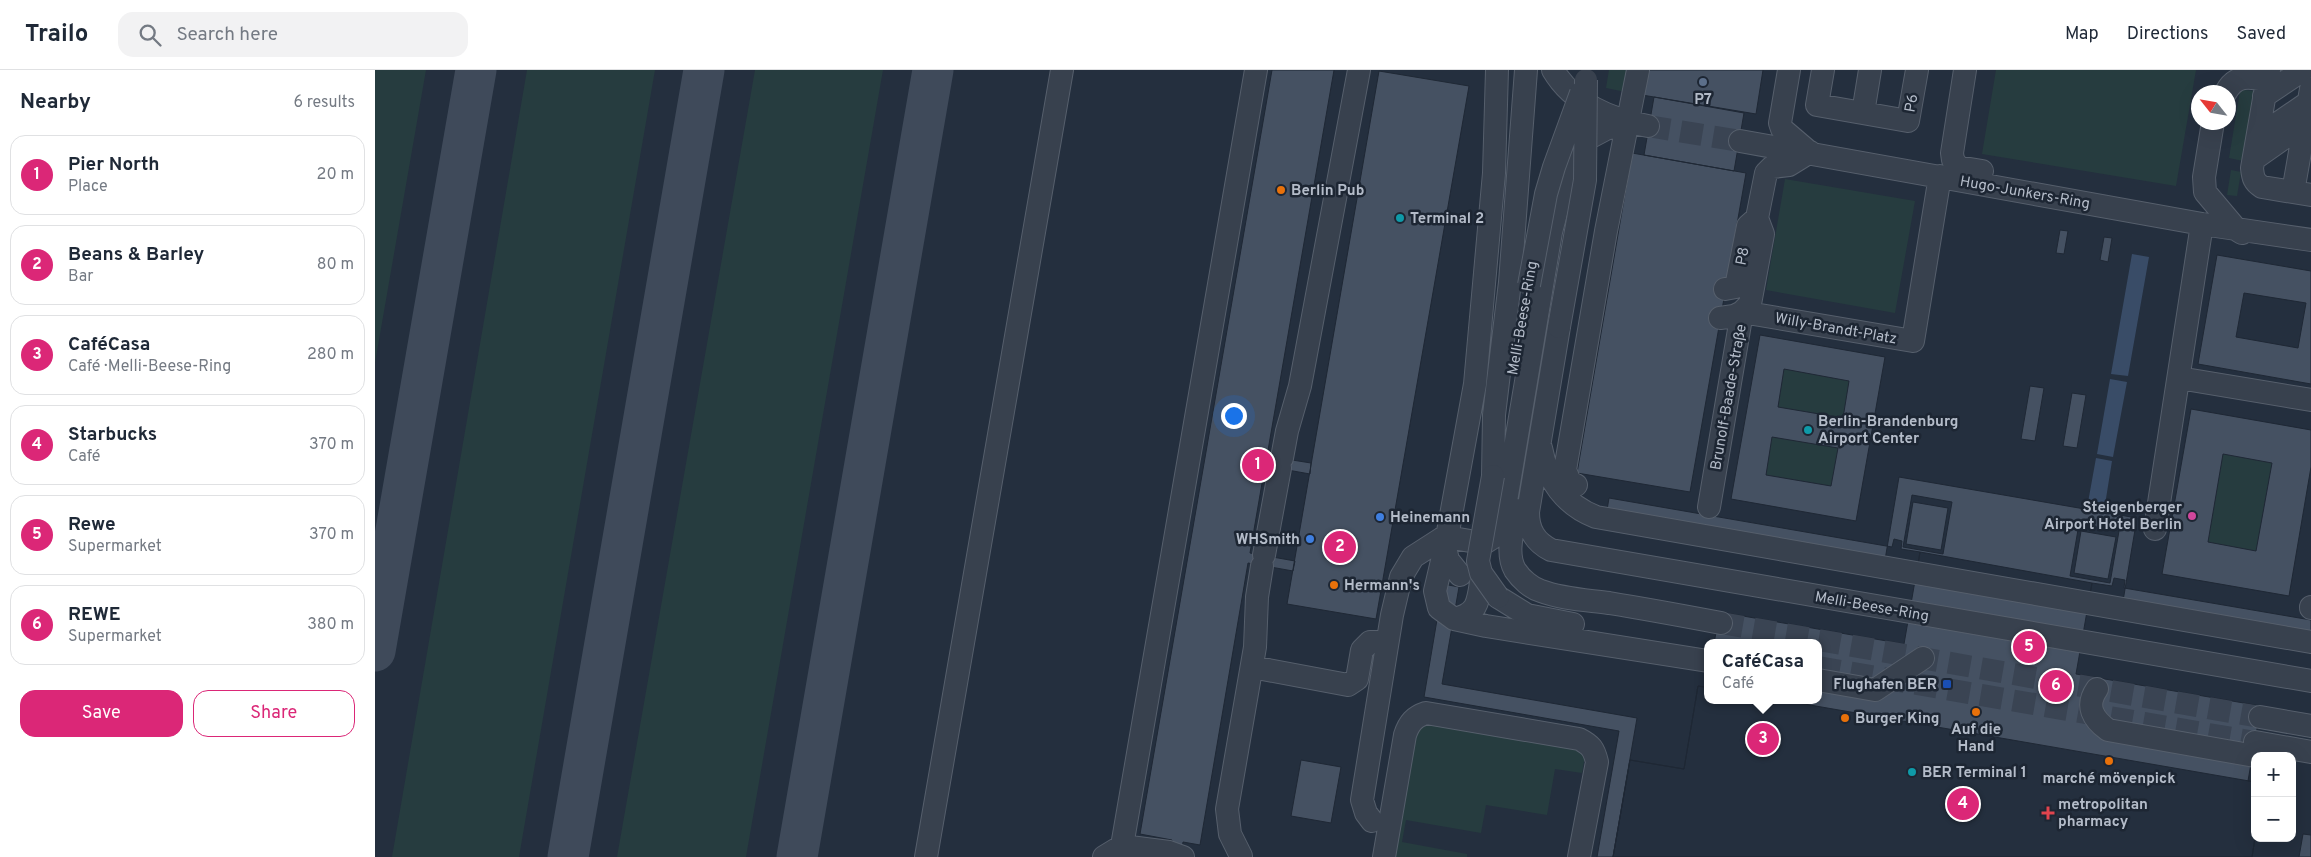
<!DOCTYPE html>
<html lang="en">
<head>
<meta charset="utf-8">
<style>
  :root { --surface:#fff; --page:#f2f2f3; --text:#1f2937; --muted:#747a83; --line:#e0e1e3; --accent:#db2777 }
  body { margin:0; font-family:Overpass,sans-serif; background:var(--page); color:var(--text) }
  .controls { position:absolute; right:15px; bottom:15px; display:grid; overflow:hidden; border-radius:10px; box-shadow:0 5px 20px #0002 }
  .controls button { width:45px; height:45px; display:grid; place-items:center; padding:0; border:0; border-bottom:1px solid var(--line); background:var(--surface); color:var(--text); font:25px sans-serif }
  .compass { position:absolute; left:1816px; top:15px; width:45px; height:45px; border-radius:50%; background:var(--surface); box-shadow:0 5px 20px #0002; rotate:301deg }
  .you { position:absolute; left:858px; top:345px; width:18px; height:18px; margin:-12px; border:4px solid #fff; border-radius:50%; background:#1a73e8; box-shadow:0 0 0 8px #1a73e833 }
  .badge { display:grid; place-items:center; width:32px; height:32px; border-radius:50%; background:var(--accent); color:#fff; font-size:16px; font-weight:700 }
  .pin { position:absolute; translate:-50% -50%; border:2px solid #fff; box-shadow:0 1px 5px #0006 }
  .popup { position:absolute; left:1329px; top:569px; width:118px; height:65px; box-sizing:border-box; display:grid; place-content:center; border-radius:10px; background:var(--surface); filter:drop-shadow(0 1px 4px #0005); font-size:16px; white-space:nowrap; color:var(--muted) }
  .popup b { font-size:19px; color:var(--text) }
  .popup::after { content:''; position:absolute; left:50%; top:100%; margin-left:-10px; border:10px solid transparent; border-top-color:var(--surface) }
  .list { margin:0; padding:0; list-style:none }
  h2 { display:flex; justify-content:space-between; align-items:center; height:65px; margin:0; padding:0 20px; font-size:21px }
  h2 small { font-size:16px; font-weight:400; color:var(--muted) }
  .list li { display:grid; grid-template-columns:32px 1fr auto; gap:15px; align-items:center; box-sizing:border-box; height:80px; margin:0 10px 10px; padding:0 10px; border:1px solid var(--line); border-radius:15px }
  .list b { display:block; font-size:19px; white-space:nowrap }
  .list p { margin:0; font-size:16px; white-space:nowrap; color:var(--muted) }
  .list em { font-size:16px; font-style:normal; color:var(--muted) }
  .actions { display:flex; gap:10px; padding:15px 20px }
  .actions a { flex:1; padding:11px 0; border:1px solid var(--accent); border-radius:15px; text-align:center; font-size:18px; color:var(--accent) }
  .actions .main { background:var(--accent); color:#fff }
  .icon { flex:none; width:28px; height:28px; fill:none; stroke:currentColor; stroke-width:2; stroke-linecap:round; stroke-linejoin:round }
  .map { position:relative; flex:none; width:1936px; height:787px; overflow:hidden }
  header { display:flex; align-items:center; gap:30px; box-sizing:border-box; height:70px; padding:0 25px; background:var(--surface); border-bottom:1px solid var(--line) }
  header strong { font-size:24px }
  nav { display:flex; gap:28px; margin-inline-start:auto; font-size:18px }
  .search { width:350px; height:45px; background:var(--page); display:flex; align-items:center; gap:12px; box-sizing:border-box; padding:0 18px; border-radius:15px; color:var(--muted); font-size:19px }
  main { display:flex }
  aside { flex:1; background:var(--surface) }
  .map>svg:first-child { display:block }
  .green { fill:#263c3f }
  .water { fill:#394c67 }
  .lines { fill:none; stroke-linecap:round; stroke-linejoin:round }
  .taxiway { stroke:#3f4a5a; stroke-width:41 }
  .building { fill:#455162; stroke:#1f2835; fill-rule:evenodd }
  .minor-tunnel { stroke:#3a4453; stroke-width:22; stroke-dasharray:22 11; stroke-linecap:butt }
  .minor-casing { stroke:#565f6c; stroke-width:24 }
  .minor { stroke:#38414e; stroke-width:22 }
  .minor-bridge-casing { stroke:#565f6c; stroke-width:24; stroke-linecap:butt }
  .minor-bridge { stroke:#38414e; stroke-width:22 }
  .service-dot { fill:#5c6f8a; stroke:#1d2633; stroke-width:2 }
  .food-dot { fill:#e8710a; stroke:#1d2633; stroke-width:2 }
  .culture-dot { fill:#0f9aa8; stroke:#1d2633; stroke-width:2 }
  .hotel-dot { fill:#d1479c; stroke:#1d2633; stroke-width:2 }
  .shop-dot { fill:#3f7fe0; stroke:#1d2633; stroke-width:2 }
  .transit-dot { fill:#1a4fb4; stroke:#1d2633; stroke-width:2 }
  .health-dot { fill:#e0444e; stroke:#1d2633; stroke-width:2 }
  .labels { text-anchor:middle; stroke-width:5; stroke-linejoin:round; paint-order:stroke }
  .poi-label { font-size:15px; font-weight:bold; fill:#b4bcc9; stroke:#1d2633; text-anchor:start }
  .street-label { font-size:15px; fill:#b4bcc9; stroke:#1d2633 }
</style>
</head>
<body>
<header>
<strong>Trailo</strong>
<div class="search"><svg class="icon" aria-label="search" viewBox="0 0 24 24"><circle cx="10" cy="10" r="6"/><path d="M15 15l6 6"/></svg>Search here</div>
<nav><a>Map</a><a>Directions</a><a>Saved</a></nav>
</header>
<main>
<aside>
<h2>Nearby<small>6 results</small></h2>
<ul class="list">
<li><span class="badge">1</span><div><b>Pier North</b><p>Place</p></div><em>20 m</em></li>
<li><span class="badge">2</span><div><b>Beans &amp; Barley</b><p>Bar</p></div><em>80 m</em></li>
<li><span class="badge">3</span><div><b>CaféCasa</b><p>Café · Melli-Beese-Ring</p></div><em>280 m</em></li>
<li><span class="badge">4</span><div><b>Starbucks</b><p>Café</p></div><em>370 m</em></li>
<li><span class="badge">5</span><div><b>Rewe</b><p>Supermarket</p></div><em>370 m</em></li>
<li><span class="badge">6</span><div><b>REWE</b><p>Supermarket</p></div><em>380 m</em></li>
</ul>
<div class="actions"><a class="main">Save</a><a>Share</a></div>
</aside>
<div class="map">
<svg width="1936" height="787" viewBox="0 0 1936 787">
  <rect width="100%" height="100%" fill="#242f3e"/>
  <!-- green -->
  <path class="green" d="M0,0H51L0,293Z
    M152,0H280L144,787H17Z
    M380,0H508L371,787H242Z
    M1234,0H1270L1265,25L1231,18Z
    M1621,0H1821L1801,116L1607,84Z
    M1869,20L1879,21L1868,91L1854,88L1865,21Z
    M1856,100L1866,102L1862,126L1852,125Z
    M1410,109L1540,131L1520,243L1391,220Z
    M1409,299L1474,311L1468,348L1403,337Z
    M1397,367L1463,378L1456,416L1391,405Z
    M1848,384L1897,393L1881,481L1833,472Z
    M1051,654L1200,678L1210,686L1207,703L1180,699L1172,745L1111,735L1106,763L1031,750L1027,772L1092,784V787H1019L1040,663Z"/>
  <!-- water -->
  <path class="water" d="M1757,184L1774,187L1753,306L1736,304Z
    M1735,309L1752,312L1738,387L1722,384Z
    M1721,388L1737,391L1729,441L1712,438Z"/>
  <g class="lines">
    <!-- taxiway -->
    <path class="taxiway" d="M0,581L101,0
      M193,787L329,0
      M422,787L558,0"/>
  </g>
  <!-- building -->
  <path class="building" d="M897,0H959L892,386L936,393L935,404L890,396L875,483L920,491L918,501L873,493L825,775L808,772L806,787H794L797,770L765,764Z
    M1272,0H1388L1381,44L1267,25Z
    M1004,1L1094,16L1001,549L912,534Z
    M1279,27L1369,43L1359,101L1269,85Z
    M1257,83L1371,103L1315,422L1202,403Z
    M1685,160L1693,161L1689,184L1681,183Z
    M1729,167L1737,168L1733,192L1725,190Z
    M1842,185L1936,201V314L1823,294ZM1869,223L1931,233L1923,278L1861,267Z
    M1385,265L1510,287L1481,451L1356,429ZM1409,299L1474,311L1468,348L1403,337ZM1397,367L1463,378L1456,416L1391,405Z
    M1655,316L1669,318L1660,371L1646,369Z
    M1697,323L1711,325L1702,378L1688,376Z
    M1816,339L1936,360V397L1914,526L1787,504ZM1848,384L1897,393L1881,481L1833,472Z
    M1524,407L1762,448L1748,531L1510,490ZM1537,425L1577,432L1568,484L1528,477ZM1704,454L1744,461L1735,513L1695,506Z
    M1234,428L1517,477L1519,469L1527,471L1526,479L1545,482L1543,495L1232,440Z
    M1538,432L1573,438L1566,480L1531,474Z
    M1706,461L1741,467L1733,509L1699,503Z
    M1545,482L1717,513L1701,604L1886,636L1873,711L1880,712V768L1877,787H1238L1255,690L1309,699L1323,616L1332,617L1333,610V630H1443V573H1339L1345,542L1529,574Z
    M1739,508L1750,510L1749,518L1936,550V563L1715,525L1717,513L1737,516Z
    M1068,514L1084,517L1067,614L1262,648L1238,787H1222L1244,661L1049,627Z
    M1323,616L1333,618V630H1406L1880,712V768L1877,787H1238L1255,690L1309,699Z
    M926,690L966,697L956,753L916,746Z
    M1928,764L1936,765V787H1924Z"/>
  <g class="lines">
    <!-- minor-tunnel -->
    <path class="minor-tunnel" d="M1273,56L1365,71
      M1346,553L1885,647
      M1443,597L1880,672"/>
    <!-- minor casing -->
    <g class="minor-casing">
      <path id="minor" d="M1122,0L1119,103L1100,314L1070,478L1060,521L1064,538L1079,549L1111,556L1333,591
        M1178,0C1198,34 1237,50 1273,56
        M1414,0L1405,53L1407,59L1434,82
        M1448,0L1442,35L1533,51L1542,0
        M1590,0L1577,83L1578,90L1583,97L1607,101
        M1894,0L1877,98C1878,108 1879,112 1887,117L1936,125
        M1851,22C1861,4 1874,7 1892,10
        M1889,26L1928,0
        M1488,43L1495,0
        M1838,52L1829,107L1830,122L1862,160L1867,163
        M1883,67L1934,32
        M1365,71L1827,154L1936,170
        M1879,89L1930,53
        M1918,122L1936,19
        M1350,219L1361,217L1373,156L1382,148
        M1367,242L1538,271L1565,106
        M1345,248L1359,246L1367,242
        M1184,257L1153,442C1153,460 1160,472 1176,480L1936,611
        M1804,308L1936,330
        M1166,378C1172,410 1190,435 1221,447L1936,572
        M907,388L912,361L925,316L984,0
        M1118,406L1119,345L1135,212L1151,0
        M1201,415L1195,412L1190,400L1231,161L1263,0
        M1334,437L1367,242L1375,234L1388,164L1382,148L1391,103L1397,97L1414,95L1435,82
        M1142,440C1139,458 1130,482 1140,500C1146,509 1156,518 1166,521C1187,529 1212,530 1234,533C1271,539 1309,546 1346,553
        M1780,459L1827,154
        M1070,478L1073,490L1085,505
        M889,485L905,398
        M1123,527L1152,545L1198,554
        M1936,538V537
        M1079,549C1102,544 1103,533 1106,512
        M877,597L973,615L982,609L987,580L995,572H1012
        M1443,610L1500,620L1548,588
        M1722,619C1710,636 1718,649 1733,660L1880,686
        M1885,647L1936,656
        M1880,672L1936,682
        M997,751L991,743L987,730L1017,545L1026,507L1038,487L1066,469L1072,467L1101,472H1111L1122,465L1127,455L1176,162L1189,113L1202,80L1212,69L1231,59L1253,53
        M747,776L881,0
        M866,786L855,764L852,739L880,577L882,527L887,496
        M551,787L687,0
        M729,787L747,776L794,782L808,787
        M1009,787L1030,665C1034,653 1039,647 1051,643L1204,669C1216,675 1219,679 1222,692L1204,787"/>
    </g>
    <!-- minor -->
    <use href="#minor" class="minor"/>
    <!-- minor-bridge casing -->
    <g class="minor-bridge-casing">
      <path id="minor-bridge" d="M1154,215L1171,124L1179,97L1206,23
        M1184,257L1210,110L1211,10
        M1118,406L1103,491L1106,503L1123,527"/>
    </g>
    <!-- minor-bridge -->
    <use href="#minor-bridge" class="minor-bridge"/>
  </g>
  <!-- markers -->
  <circle class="service-dot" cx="1328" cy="12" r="5"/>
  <g class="food-dot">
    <circle cx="906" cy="120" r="5"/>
    <circle cx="959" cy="515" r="5"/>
    <circle cx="1601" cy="642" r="5"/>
    <circle cx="1470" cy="648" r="5"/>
    <circle cx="1734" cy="691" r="5"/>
  </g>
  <g class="culture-dot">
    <circle cx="1025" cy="148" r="5"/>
    <circle cx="1433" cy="360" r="5"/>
    <circle cx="1537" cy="702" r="5"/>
  </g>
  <circle class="hotel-dot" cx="1817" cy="446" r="5"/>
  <g class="shop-dot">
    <circle cx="1005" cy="447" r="5"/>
    <circle cx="935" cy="469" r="5"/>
  </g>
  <rect class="transit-dot" x="1567" y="609" width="10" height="10" rx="2.5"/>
  <path class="health-dot" d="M1670.5 735.5h5v5h5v5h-5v5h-5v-5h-5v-5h5z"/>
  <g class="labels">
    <!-- poi labels -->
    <g class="poi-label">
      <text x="1328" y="34" text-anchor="middle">P7</text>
      <text x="916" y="125">Berlin Pub</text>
      <text x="1035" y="153">Terminal 2</text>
      <text x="1443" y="356">Berlin-Brandenburg<tspan x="1443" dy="17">Airport Center</tspan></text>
      <text x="1807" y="442" text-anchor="end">Steigenberger<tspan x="1807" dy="17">Airport Hotel Berlin</tspan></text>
      <text x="1015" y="452">Heinemann</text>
      <text x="925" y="474" text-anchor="end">WHSmith</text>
      <text x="969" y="520">Hermann's</text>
      <text x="1562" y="619" text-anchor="end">Flughafen BER</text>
      <text x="1480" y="653">Burger King</text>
      <text x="1601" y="664" text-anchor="middle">Auf die<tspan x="1601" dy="17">Hand</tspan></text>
      <text x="1547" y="707">BER Terminal 1</text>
      <text x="1734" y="713" text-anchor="middle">marché mövenpick</text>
      <text x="1683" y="739">metropolitan<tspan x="1683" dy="17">pharmacy</tspan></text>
    </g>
    <!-- street labels -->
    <g class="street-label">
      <text transform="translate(1536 33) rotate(-80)" y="5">P6</text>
      <text transform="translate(1650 122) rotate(10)" y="5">Hugo-Junkers-Ring</text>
      <text transform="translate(1367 186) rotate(-79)" y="5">P8</text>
      <text transform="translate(1147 248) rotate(-80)" y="5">Melli-Beese-Ring</text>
      <text transform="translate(1461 258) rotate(10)" y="5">Willy-Brandt-Platz</text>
      <text transform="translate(1353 327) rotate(-80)" y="5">Brunolf-Baade-Straße</text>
      <text transform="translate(1497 536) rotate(10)" y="5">Melli-Beese-Ring</text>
    </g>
  </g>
</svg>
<div class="controls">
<button>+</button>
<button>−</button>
</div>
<svg class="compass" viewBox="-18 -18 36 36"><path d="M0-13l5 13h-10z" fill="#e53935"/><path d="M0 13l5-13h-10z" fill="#747a83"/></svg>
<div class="you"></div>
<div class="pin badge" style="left:883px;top:395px">1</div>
<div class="pin badge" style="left:965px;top:477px">2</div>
<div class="pin badge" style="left:1388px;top:669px">3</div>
<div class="popup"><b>CaféCasa</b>Café</div>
<div class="pin badge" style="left:1588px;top:734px">4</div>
<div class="pin badge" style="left:1654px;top:577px">5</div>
<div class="pin badge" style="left:1681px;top:616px">6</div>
</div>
</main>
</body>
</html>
